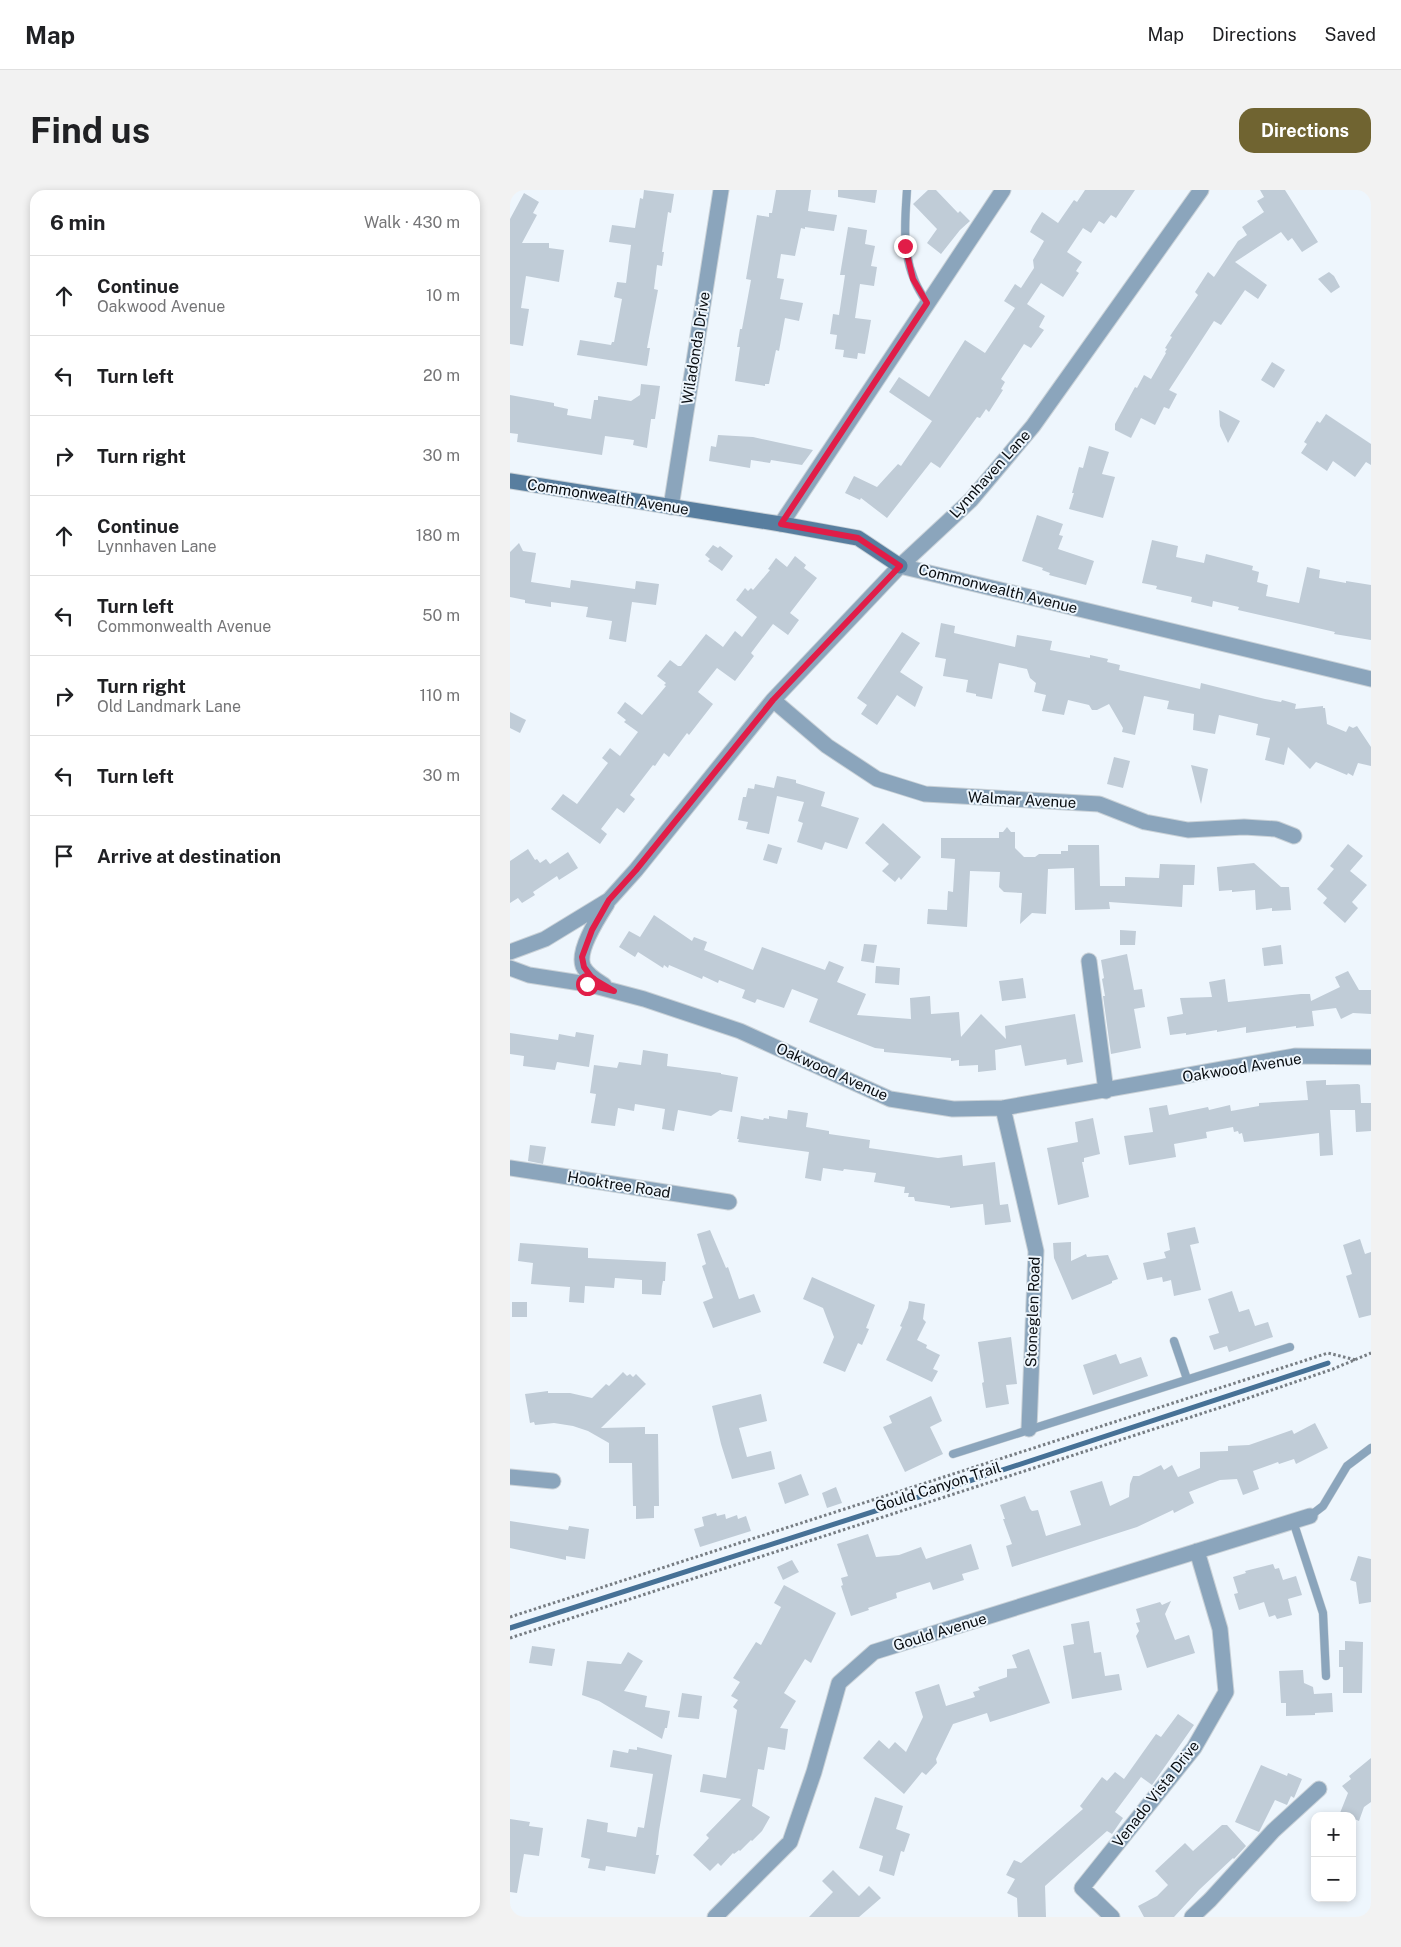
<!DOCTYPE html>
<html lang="en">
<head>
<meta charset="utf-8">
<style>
  :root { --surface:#fff; --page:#f2f2f2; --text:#202124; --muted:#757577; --line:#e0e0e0; --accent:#706431 }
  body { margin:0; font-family:"Public Sans",sans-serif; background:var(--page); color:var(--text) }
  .controls { position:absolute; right:15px; bottom:15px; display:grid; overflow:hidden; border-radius:10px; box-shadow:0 2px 8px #0003 }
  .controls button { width:45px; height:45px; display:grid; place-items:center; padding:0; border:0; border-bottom:1px solid var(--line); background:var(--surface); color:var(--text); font:25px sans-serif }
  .stop { position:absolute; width:15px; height:15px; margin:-11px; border:4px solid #e11d48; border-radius:50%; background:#fff }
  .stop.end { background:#e11d48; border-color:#fff; box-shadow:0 1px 5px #0008 }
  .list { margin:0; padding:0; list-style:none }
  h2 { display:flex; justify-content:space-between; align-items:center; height:65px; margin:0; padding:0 20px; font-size:21px }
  h2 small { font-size:16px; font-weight:400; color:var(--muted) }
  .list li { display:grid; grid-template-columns:32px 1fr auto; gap:15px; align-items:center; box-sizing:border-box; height:80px; padding:0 20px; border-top:1px solid var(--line) }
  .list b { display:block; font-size:19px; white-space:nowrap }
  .list p { margin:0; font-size:16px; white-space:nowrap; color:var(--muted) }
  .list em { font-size:16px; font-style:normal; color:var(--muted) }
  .icon { flex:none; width:28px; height:28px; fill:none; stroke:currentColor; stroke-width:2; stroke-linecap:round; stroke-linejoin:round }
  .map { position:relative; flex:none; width:861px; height:1727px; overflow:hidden; border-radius:15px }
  header { display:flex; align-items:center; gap:30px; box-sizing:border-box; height:70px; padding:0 25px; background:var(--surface); border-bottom:1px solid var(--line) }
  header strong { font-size:24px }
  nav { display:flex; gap:28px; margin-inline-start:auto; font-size:18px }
  .intro { display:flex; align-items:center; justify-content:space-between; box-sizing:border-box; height:120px; padding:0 30px }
  h1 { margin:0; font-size:35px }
  .button { padding:12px 22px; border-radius:15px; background:var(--accent); color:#fff; font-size:18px; font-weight:700 }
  main { display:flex; gap:30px; padding:0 30px }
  aside { flex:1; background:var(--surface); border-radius:15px; box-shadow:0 2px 8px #0003 }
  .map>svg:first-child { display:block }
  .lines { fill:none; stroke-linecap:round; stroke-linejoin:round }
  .stream { stroke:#467196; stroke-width:5 }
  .building { fill:#c0ccd7 }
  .lane-casing { stroke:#c9d1d7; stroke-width:9 }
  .street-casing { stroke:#c9d1d7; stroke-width:17 }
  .secondary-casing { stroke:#c9d1d7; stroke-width:17 }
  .path { stroke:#777d83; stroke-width:3; stroke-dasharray:2.5 2.5; stroke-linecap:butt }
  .lane { stroke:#8ba5bc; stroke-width:8 }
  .street { stroke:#8ba5bc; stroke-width:15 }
  .secondary { stroke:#587e9f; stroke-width:15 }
  .route { stroke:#e11d48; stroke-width:6 }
  .labels { text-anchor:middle; stroke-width:4; stroke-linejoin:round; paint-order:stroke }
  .street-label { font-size:15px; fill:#080c10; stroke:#eef6fd }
</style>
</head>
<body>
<header>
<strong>Map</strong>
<nav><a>Map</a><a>Directions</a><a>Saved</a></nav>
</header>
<div class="intro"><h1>Find us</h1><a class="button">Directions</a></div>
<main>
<aside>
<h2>6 min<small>Walk · 430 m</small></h2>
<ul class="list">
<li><svg class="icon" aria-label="ahead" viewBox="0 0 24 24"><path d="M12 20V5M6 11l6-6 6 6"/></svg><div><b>Continue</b><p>Oakwood Avenue</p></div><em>10 m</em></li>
<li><svg class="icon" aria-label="left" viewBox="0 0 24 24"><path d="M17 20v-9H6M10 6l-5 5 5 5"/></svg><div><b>Turn left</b></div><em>20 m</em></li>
<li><svg class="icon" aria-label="right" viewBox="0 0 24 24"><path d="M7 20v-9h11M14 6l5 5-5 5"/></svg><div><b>Turn right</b></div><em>30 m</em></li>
<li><svg class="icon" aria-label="ahead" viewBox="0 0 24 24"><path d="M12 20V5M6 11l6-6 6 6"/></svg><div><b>Continue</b><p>Lynnhaven Lane</p></div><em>180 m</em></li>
<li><svg class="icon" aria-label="left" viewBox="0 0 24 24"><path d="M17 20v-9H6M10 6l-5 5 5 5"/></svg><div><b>Turn left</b><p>Commonwealth Avenue</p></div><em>50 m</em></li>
<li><svg class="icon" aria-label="right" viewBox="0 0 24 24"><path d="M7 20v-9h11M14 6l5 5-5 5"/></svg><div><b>Turn right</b><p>Old Landmark Lane</p></div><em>110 m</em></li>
<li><svg class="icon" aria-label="left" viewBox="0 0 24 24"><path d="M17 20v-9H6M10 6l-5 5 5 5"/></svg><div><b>Turn left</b></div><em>30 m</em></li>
<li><svg class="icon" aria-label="arrive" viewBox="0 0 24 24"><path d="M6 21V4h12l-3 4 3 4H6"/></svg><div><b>Arrive at destination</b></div></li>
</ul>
</aside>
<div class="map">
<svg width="861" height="1727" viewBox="0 0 861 1727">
  <rect width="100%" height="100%" fill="#eef6fd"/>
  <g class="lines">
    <!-- stream -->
    <path class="stream" d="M0,1438L462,1290L818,1173"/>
  </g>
  <!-- building -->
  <path class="building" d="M134,0L164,4L161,23L158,22L152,62H154L152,76L147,75L144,99L148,100L137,158H140L137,176L67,165L70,150L101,155L102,152H104L112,109L104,107L107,92L116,93L121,55L99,52L102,35L125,38L130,8L133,9Z
    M266,0H301L298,21L327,25L324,41L295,37V39L291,38L285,66L271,64L267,88L274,89L270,109L293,113L289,131L275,128L269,161L266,160L259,194H255V196L225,191L230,157H227L230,139H232L241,90L236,89L247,25L259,27V23H262Z
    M328,0H367L365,13L328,7Z
    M418,0H426L448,23L450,21L460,31L450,40L431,64L417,53L427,39L403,14Z
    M575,0H625L606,28L601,25L594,34L589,31L581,43L573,38L557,62L572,72L566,81L569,83L553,107L531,93L517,114L535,126L529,137L534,140L521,158L514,154L491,189L495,192L491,199L493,200L479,222L476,219L470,228L467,227L430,278L421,272L377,328L351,308L350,310L335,303L344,286L367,297L388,274L391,276L422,231L379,202L389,187L419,207L455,150L475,163L505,118L494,111L505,94L511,98L524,78L523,70L534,51L520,42L523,36L532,22L548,33L564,10L567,12Z
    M750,0H775L808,52L792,62L782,48L778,51L771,42L725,72L757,95L748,109L735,100L711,135L704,131L659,200L667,204L659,219L654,217L645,235L631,228L621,248L605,240V234L625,197L627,198L634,185L641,189L656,163L655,162L657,159L655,158L662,147L660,146L688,105L685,102L698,82L704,87L728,51L737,45L732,37L754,22L747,11L754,7Z
    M14,3L29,12L23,23L27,25L12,53H39V58L54,60L49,92L16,86L11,118L19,119L13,156L0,154V29Z
    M338,37L357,40L355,54L365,56L361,76L367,77L364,96L350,94L345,128L361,130L355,164L348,163L347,169L333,167L334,160L325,159L327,145L320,144L323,124L329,125L335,85H330Z
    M819,82L824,86L830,97L821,103L808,89Z
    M762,172L775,180L764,198L751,190Z
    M131,194L150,196L145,229H141L137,258L123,255L124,250L95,246L92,265L7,252L8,244L0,243V205L44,213V216L58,219L57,225L81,229L84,210H88V206L121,211L130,205Z
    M709,220L730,231L718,253L710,236Z
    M816,224L861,254V275L856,272L845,287L823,271L817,281L791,263L797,254L794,252L807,231L810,233Z
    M208,245L243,247L303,260L292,275L261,270L260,273L241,270L240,278L199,271L201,256L206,257Z
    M579,256L599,262L592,284L605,287L593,328L559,319L564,303H562L569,277L573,278Z
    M527,325L553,334L549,345L553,346L548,359L584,371L576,395L539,385L540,383L532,380L533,378L512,371Z
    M642,350L668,356L666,367L694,373L696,364L743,376L742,380L749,382L747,392L758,395L756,406L789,413L797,377L810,380L809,388L836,393V391L861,395V450L824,444L825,442L728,420L729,417L703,411L702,417L681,412L682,407L646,399L647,396L632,393Z
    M9,353L13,361L26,363L21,392L60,398L61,390L125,399L126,391L149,394L146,415L122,412L116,452L99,449L102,431L76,427L78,417L41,412V417L15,413V410L0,407V362Z
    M203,355L208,358L210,356L223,366L212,381L198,371L200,369L195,365Z
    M285,366L296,375L294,378L307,388L280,423L289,430L278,445L263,434L241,463L244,466L225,491L207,478L188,502L203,514L179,545L177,543L159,567L154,563L145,576L143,575L120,605L125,609L114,623L107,618L91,639L97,644L90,654L41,619L53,604L67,614L98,573L92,568L100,558L110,566L128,542L114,532L116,530L107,523L115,512L132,525L156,496L154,495L156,493L147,486L160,470L168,476H171L196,444L213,457L225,441L232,447L247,427L226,410L235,398L238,401L241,398L243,400L260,380L258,379L266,368L277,377Z
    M431,433L445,436L444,443L505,457L507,445L542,451L540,460L580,468V465L598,469L597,472L610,475L609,480L690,499L691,493L755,509L771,512L772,510L786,514L785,519L813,516V518H815L817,534L836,542L839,536L843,538L847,536L861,557V576L848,573L843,586L838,583L837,585L806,572L800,579L778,557L774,575L755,570L760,548L746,545L748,534L709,525L705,544L683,540L684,524L657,519L659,511L634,506L625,545L612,542L613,538L599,514L587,520H582L579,515L558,510L554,525L532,521L536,505L524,502L526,493L520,488L517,479L489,473L482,509L466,506V504L456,502L458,490L433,486L436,469L425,467Z
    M392,442L410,453L390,482L413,497L405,517L387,505L367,535L351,524L357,515L347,508Z
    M0,522L16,530L10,543L0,538Z
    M604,567L620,571L613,598L597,594Z
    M681,575L698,579L691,614Z
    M267,586L286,590V593L315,602L311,616L349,628L337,659L315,652L312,660L287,652L293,633L288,631L294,612L267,606L259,644L236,639L238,632L228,630L233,607H236L238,598L244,599L245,594L264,598Z
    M373,633L411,667L391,690L389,687L385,692L372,681L379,674L355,653Z
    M497,637L501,642H505V658L514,667H525L529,664H551V661H558V655H589L590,696H615V687L649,688L650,674L685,675L684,695H673L672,717L599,712L600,719L565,720L564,678L538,679L536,724L522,723L510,734L512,703L494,702L489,697L490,682L460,681L457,737L417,734L418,719L437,720L438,701L443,702L445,669L431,668V648H489V642H493Z
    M258,654L272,658L267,674L253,670Z
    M838,654L853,666L840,681L857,695L842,712L848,718L835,733L813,713L817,708L807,699L824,679L820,676Z
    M18,659L25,670L27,669L30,673L36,669L40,674L58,662L68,678L49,690L47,686L23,702L25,705L12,713L8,708L0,713V671Z
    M744,673L771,697H779L781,720L762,721V718L746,720L745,700L722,702V700L709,701L707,677Z
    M144,725L182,751L184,747L197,752L194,760L243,780L252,757L315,780L319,771L334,777L327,792L356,804L347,825L401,829L400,808L420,806L421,824L449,822L451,847L471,824L496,849L495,836L565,824L573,872L557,875L556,869L515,876L511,855L485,860L486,880L468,882V875L449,876V870L441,871V868L374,862V859L365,858L299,832L308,809L282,799L274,818L247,809L245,813L232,808L235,800L209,790L208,793L193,786L192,789L159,775L158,778L154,775L153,778L128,762L125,767L109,757L119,741L130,747Z
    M610,740L626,741L625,755H610Z
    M354,754L367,755L364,773L351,771Z
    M771,755L773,774L754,776L752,758Z
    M617,764L624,800L632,799L635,817L624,819L631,858L601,864L593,806H595L592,789L594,788L591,770Z
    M366,776L390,778L389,795L365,793Z
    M838,781L849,800H861V824L843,823L831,829L826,818L802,821L804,836L786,838V836L736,843V837L707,842V840L676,845V843L660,845L657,827L673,824L670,808L702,807L699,792L715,789L718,812L791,804H800L801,811L830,797L825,787Z
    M513,788L516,808L492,811L489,791Z
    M66,842L84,845L79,877L47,872L45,880L13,876L14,866L0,864V843L48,850L49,844L65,847Z
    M133,860L158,864L157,876L211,883V884L228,887L222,922L210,920L201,926L168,920L164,941L152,939L155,919L125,914L124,921L108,918L105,936L81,933L86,904L80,903L84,875L107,878L109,872L131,875Z
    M816,890V895L848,894L850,895L851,913H861V941L846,942L845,920H820L823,965L810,966L809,943L734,952L732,943L729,944L728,941L724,942L723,937L696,942L697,948L664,954L666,967L619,975L614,946L643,942L639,918L657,915L659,925L698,917L699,920L720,915L721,921L749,916V913L798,910L796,891Z
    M278,920L298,923L296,937L319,941V944L360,950L359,958L428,968L452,965L453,976L485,972L490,1015L498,1014L501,1032L475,1035L473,1014L440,1018V1016L405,1011L404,1007H398L399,1003H394L395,997L364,992L366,983L334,979L333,981L313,978L311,991L295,988L299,962L228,952L229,949H227L231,926L253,930L254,928L259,929V926L277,929Z
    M583,928L590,964L574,968V972H572L579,1007L548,1015L537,958L568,952L565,932Z
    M20,955L36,957L33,974L18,971Z
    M685,1037L689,1053L680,1055L691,1100L664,1106L661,1090L653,1092L652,1087L637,1090L633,1073L656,1068L654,1062L660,1060L657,1043Z
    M200,1040L216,1078L218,1077L229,1109L244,1104L251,1122L203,1138L193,1112L203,1108L192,1076L196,1074L187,1044Z
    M850,1049L855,1064L861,1062V1125L849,1128L836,1086L842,1084L833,1055Z
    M561,1052V1071L576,1064L577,1067L598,1065L608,1089L602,1091V1093L562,1110L544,1068L543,1053Z
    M10,1053L78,1058V1068L156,1072L155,1091H153L152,1096L151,1105L132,1104V1090L105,1088L104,1098L75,1096L74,1113L59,1112L60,1097L21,1094L23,1073L8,1071Z
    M302,1087L365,1115L356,1138L359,1139L352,1155L348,1153L335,1182L313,1173L324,1147L313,1118L293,1109Z
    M722,1101L729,1122L739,1119L745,1136L758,1132L763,1147L719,1162L717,1156L704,1160L699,1146L709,1143L698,1109Z
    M399,1111L415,1114L413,1129L416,1132L407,1150L417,1155L416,1158L430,1165L423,1179L428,1181L422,1192L376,1170L392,1137L390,1136L398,1118Z
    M2,1112H17V1127H2Z
    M501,1147L507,1194L496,1195L499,1214L476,1218L472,1193L474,1192L468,1152Z
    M606,1164L610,1174L631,1167L638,1186L583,1205L573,1175Z
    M113,1182L117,1186L120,1184L123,1187L126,1184L136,1194L91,1238L135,1237V1244H148L149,1316H144V1328L126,1329V1316H123L122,1273H99V1253L78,1241L63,1236L44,1233L25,1235L24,1232L20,1233L15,1204L38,1201V1203H60L82,1208L96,1194L99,1196Z
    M251,1204L257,1231L229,1238L237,1267L261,1261L265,1279L222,1289L211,1254L202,1216Z
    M421,1206L432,1231L420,1237L433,1264L395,1282L373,1237L382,1233L379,1226Z
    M805,1233L818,1258L786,1274L784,1269L769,1274L768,1272L743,1281L749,1299L733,1305L727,1289L710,1290L679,1302L684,1313L664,1323L663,1320L627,1337L502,1377L496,1356L502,1354L493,1329H495L490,1315L515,1306L520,1319L522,1321L528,1320L536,1346L571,1335L560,1301L592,1291L600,1316L619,1307L620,1294L623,1286H629L651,1275L654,1280L662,1275L668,1287L690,1278V1262L718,1261V1256L739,1255L782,1240L784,1244Z
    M291,1284L299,1305L275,1314L268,1293Z
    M326,1297L332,1313L317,1318L312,1303Z
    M206,1323L207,1326L215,1324L216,1329L227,1325L228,1329L236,1326L241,1341L190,1357L184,1339L194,1336L192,1327Z
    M0,1331L58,1340L59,1336L79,1339L75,1369L56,1366V1370L0,1358Z
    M358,1344L366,1367L389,1365L411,1357L416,1369L461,1354L469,1379L452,1384L454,1390L423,1400L420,1392L386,1403L387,1408L358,1418L359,1420L341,1426L331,1396L333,1395L331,1388L338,1386L327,1354Z
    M848,1366L861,1369V1412L849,1414L846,1392L840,1390Z
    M282,1370L289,1382L273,1390L267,1377Z
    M763,1374L765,1379L769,1378L773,1390L786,1386L792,1405L778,1409L782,1425L767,1429L765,1425L759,1427L754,1412L729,1420L724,1404L728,1403L723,1387L736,1383L735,1381Z
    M274,1395L326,1423L301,1473L295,1469L274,1503L286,1511L270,1538L278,1539L275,1560L258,1557L254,1580L248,1579L242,1616L260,1627L252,1641L242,1651L241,1650L230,1661L229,1660L224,1664L223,1663L211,1676L208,1673L200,1681L183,1665L199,1648L196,1645L231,1609L190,1602L193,1584L216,1588L227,1520L223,1517L228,1510L221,1506L230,1492L223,1488L246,1452L251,1455L271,1417L264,1413Z
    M661,1411L655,1424L665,1450L679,1445L685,1463L637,1478L626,1446L629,1441L626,1433L630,1432L626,1419L650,1412L652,1415Z
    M579,1431L584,1463L591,1462L595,1486L609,1484L612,1500L562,1509L553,1456L564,1454L561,1434Z
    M835,1451L853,1452L852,1503H833V1477H829V1460H835Z
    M22,1456L45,1459L42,1476L19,1473Z
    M519,1459L540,1513L480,1532L477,1523L443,1534L426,1569L427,1573L416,1585L412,1582L394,1604L353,1568L369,1550L379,1559L385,1552L396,1562L413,1527L405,1502L429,1494L436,1516L465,1507L463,1502L470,1500L468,1497L497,1487V1479L507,1478L502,1465Z
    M118,1462L133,1471L114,1501L137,1506L135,1517L160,1521L157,1538H155L152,1549L89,1511L72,1505L77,1471L111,1474Z
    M793,1480L794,1493L803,1497L804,1504L822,1503L823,1522L805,1523V1525L776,1526V1513H771L769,1481Z
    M172,1503L192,1506L189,1529L168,1527Z
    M668,1524L684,1535L642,1595L631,1587L605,1622L613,1628L602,1644L597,1641L535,1696L536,1727H508L507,1708L497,1703L505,1689L496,1685L504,1670L511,1673L573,1619L570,1616L592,1587L597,1591L605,1582L614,1589L646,1544L651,1547Z
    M127,1557L162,1565L149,1641L146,1665H149L145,1684L96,1676L95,1681L78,1678L80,1669L71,1667L77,1629L98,1633L97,1642L126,1647L128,1637L134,1638L143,1584L100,1577L103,1560L118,1563L119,1559L127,1560Z
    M861,1568V1612L854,1617L849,1631L842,1628V1626L830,1623L838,1603L832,1596L841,1589L839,1586Z
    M751,1575L777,1586L778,1583L792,1589L784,1608L781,1606L777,1615L765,1610L749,1642L725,1632Z
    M365,1607L393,1616L386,1639L400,1644L394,1662L391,1661L384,1686L369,1681L373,1666L349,1658Z
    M0,1629L20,1632L19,1636L33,1638L29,1666L14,1664L7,1703L0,1702Z
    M712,1635H717L736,1656L724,1669L723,1668L689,1700L664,1727H634L628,1716L647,1706L658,1695L645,1681L675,1653L683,1661Z
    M323,1680L349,1706L359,1696L371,1708L349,1727H299L323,1702L312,1691Z"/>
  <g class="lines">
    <!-- lane casing -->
    <g class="lane-casing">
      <path id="lane" d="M397,0C395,29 392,61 404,89C407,98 413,106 417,113
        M664,1151L677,1189
        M443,1264L780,1157
        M800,1326L813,1316L837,1276L861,1258
        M783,1331L813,1423L816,1486"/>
    </g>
    <!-- street casing -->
    <g class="street-casing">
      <path id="street" d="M161,317L211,0
        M271,334L493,0
        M390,376L861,489
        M263,510L317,556L367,589L415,604L589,614L635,632L678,640L734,637L766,639L784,646
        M0,762L35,749L99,710L126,680L263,510L390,376L461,310L523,236L691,0
        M579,771L596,901
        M0,778L19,785L77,794L134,809L230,841L380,909L443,919L493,918L785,866L861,867
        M94,795C86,790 77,785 73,776C67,760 88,728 97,714
        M493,918L526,1061L519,1239
        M0,978L219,1012
        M0,1287L43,1291
        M205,1727L280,1652L304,1582L329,1493L364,1462L800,1326
        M602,1727L572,1698L684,1558L716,1502L710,1439L687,1361
        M682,1727L700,1710L763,1641L809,1599"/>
    </g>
    <!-- secondary casing -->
    <g class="secondary-casing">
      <path id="secondary" d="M0,291L271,334L348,348L390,376"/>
    </g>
    <!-- path -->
    <path class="path" d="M0,1427L818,1163L846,1170
      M0,1448L718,1215L823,1179L861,1163"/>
    <!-- lane -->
    <use href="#lane" class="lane"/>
    <!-- street -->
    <use href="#street" class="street"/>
    <!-- secondary -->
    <use href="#secondary" class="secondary"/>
  </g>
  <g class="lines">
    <!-- route -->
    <path class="route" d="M77,794L104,801L82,788L74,777L72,767L82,740L99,710L126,680L263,510L390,376L348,348L271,334L417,113L403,89L395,56"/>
  </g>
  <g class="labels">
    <!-- street labels -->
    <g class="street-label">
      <text transform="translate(186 158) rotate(-81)" y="5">Wiladonda Drive</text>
      <text transform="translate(480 284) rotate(-48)" y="5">Lynnhaven Lane</text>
      <text transform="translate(98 307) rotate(9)" y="5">Commonwealth Avenue</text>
      <text transform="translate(488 399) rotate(14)" y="5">Commonwealth Avenue</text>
      <text transform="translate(512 610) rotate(3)" y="5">Walmar Avenue</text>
      <text transform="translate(732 878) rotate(-9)" y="5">Oakwood Avenue</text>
      <text transform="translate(322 882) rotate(24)" y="5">Oakwood Avenue</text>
      <text transform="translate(109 995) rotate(9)" y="5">Hooktree Road</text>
      <text transform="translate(523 1122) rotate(-88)" y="5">Stoneglen Road</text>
      <text transform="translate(428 1297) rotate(-18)" y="5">Gould Canyon Trail</text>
      <text transform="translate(430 1442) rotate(-17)" y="5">Gould Avenue</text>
      <text transform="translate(646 1604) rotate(-52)" y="5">Venado Vista Drive</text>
    </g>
  </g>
</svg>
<div class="controls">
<button>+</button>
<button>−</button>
</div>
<div class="stop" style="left:77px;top:794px"></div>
<div class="stop end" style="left:395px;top:56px"></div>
</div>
</main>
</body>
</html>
